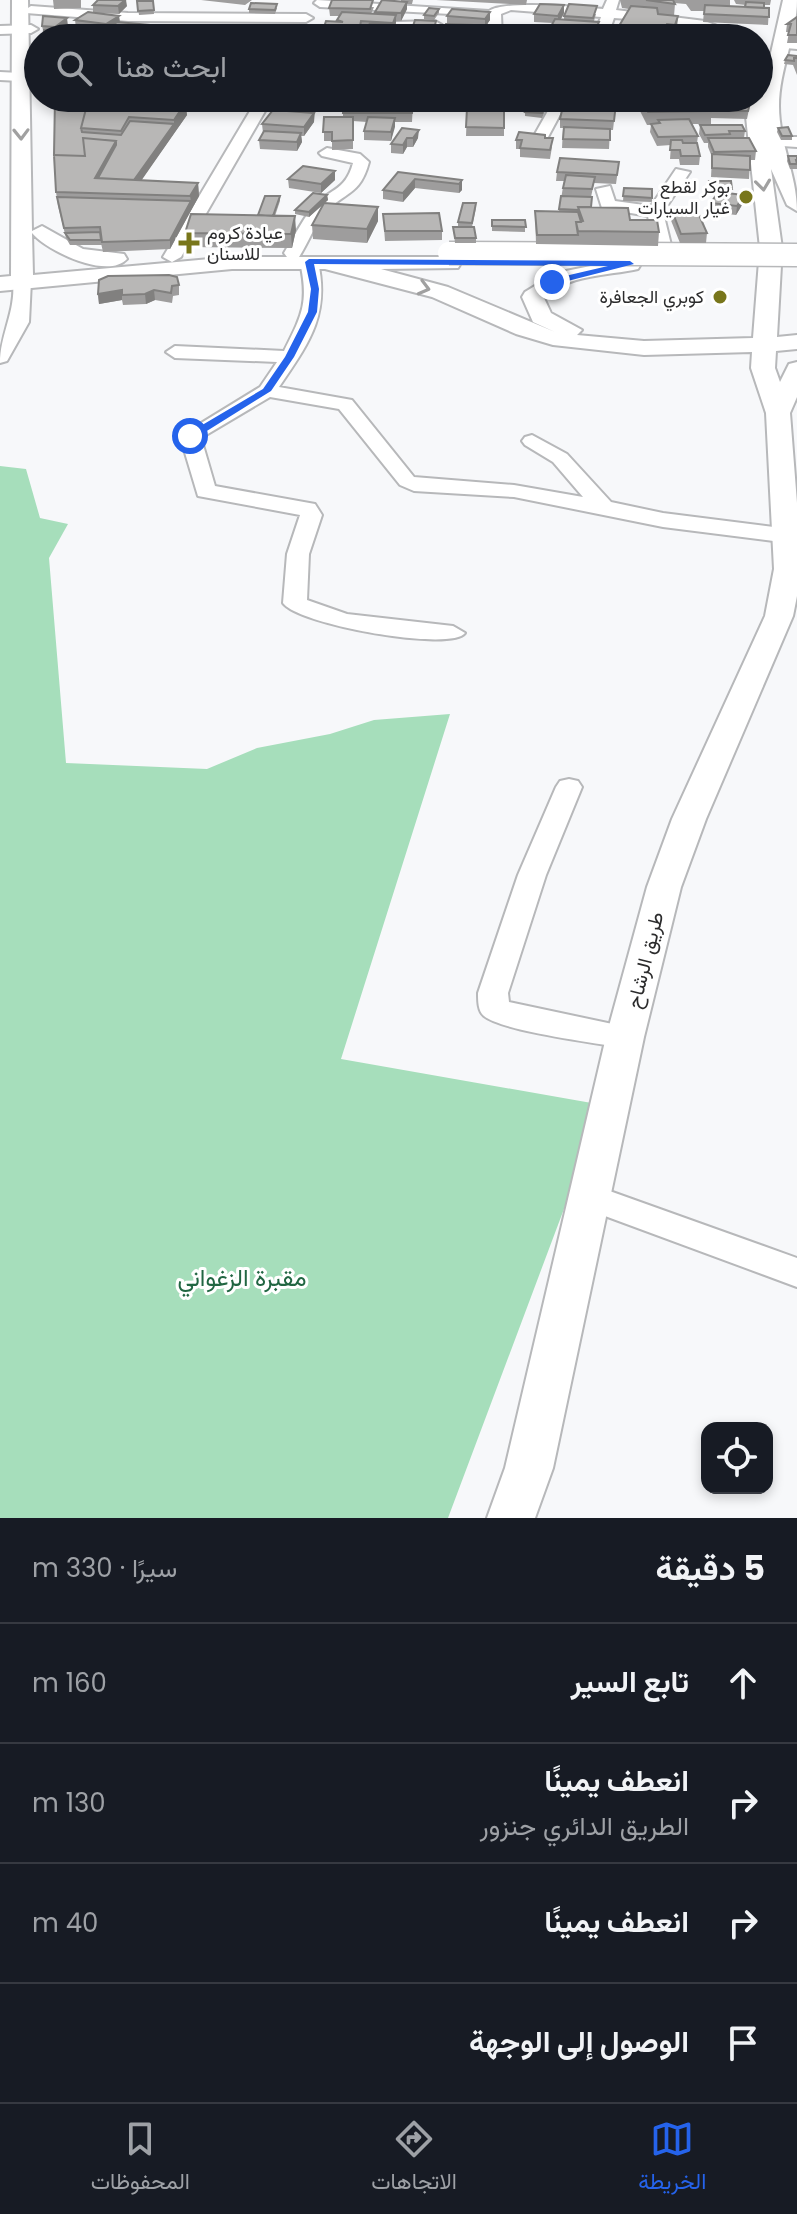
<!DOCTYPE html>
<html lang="ar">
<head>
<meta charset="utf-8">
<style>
  :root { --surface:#171b24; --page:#242831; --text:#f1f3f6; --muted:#9ea1a6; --line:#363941; --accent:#2563eb }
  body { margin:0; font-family:Poppins,Vazirmatn,sans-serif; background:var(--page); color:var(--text); direction:rtl }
  .controls { position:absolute; right:24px; bottom:24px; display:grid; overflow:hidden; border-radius:16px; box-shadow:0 4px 12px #0003 }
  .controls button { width:72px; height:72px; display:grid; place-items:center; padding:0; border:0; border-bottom:2px solid var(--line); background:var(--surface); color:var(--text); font:40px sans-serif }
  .stop { position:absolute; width:24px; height:24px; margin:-18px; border:6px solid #2563eb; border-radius:50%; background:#fff }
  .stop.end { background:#2563eb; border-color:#fff; box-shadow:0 2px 8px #0008 }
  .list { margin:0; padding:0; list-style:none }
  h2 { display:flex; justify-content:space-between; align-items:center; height:104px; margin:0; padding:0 32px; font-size:34px }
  h2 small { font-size:26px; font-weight:400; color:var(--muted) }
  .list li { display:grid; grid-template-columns:52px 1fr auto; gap:24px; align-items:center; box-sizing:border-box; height:120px; padding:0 32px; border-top:2px solid var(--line) }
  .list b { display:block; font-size:30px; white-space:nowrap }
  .list p { margin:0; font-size:26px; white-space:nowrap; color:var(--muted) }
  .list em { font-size:26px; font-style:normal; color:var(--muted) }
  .icon { flex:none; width:44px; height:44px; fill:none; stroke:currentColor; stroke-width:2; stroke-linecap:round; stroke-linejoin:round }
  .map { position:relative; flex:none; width:797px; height:1518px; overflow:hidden; direction:ltr }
  .search { position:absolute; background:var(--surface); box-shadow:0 4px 12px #0003; left:24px; right:24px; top:24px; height:88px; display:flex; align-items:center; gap:20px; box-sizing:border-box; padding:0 28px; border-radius:44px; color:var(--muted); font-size:30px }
  .sheet { height:584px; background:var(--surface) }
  nav { display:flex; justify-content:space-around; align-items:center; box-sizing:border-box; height:112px; border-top:2px solid var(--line); background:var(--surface); font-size:22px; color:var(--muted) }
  nav a { display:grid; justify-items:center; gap:4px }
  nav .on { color:var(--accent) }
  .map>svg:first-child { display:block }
  .green { fill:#a6debb }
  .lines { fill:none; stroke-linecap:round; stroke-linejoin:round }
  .minor-casing { stroke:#b7b8ba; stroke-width:4 }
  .major-casing { stroke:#b7b8ba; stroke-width:4 }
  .minor { fill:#fff; fill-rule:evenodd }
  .major { fill:#fff; fill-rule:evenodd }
  .major-bridge-casing { stroke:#b7b8ba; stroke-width:25; stroke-linecap:butt }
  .major-bridge { stroke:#fff; stroke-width:22 }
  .wall { fill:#9e9d9d }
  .shaded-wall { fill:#81807f }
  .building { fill:#b8b7b6; stroke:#81807f; stroke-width:2 }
  .oneway { stroke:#a0a0a0 }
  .route { fill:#2563eb }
  .poi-dot { fill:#78761b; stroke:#fff; stroke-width:3 }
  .labels { text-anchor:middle; stroke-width:6; stroke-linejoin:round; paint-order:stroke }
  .far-poi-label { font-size:18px; fill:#2c2c2d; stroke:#fff; text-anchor:end }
  .street-label { font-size:20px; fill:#2c2c2d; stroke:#fff }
  .near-park-label { font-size:24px; fill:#216642; stroke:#fff }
</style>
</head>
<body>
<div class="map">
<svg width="797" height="1518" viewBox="0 0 797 1518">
  <rect width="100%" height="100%" fill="#f7f8fa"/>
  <!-- green -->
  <path class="green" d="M0,466L26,469L40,518L68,524L49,558L66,763L207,769L257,748L330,734L374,720L450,714L341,1059L603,1105L448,1518H0Z"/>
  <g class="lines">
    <!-- minor casing -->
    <g class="minor-casing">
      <path id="minor" d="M317,0L489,11C503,0 580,7 603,9L607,0H619L616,10L705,21L747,38C728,38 715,31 697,28C669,22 642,20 614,18L607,38H593L601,17L511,10L501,14L502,38H488V16L320,7L314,3Z
        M31,6L128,13L306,14L313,18L306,22L128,21L26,13L25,10Z
        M435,21L442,25L440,28L407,29L405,38H391L396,22Z
        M0,26L31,25L38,29L31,33L0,34Z
        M779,40L797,41V49L774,47V41Z
        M759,53L766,55V61L759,62Z
        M0,72L20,73L27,77L20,81L0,80Z
        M187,98H445L447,101L440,105L268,106L181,257L172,262L163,257L253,106L194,102Z
        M619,98C629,98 672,100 678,104L671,108L633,110Z
        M553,102H614L621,106L614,110L563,109L548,137H538L535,134Z
        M772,137H797V147L767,145L764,142Z
        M327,148L360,154L369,162C360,196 345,191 325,213C314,226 308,243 299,257H287L284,253C293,238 301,223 311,209C328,188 345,193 353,163L322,156L319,153Z
        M676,169L690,172L663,212L672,249L663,254L654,249L648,216L602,208L596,189L610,186L615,201L651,206Z
        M309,257L318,262C330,316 308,344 279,387L352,400L414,477L514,485L583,497L553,462L525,445L522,441L525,437L532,435L567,454L611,502L663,513L797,530V544L663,527L514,497L414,491L400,485L339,409L270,397L201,438L215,486L315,504L322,515L309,554L307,600L347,614L453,626L465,633C451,652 299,625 283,603L287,554L300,515L198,496L180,436L260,387L277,362L175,358L166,352L175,346L284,351C302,315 309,303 300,262Z
        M22,276L31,281L29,322L7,361L0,363C0,334 16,312 13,281Z
        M569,779L578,781L582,787L546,875L508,993L509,1002L636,1029L640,1037L636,1045L625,1048C597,1043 502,1031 484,1016C478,1011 478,1001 478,993L518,875L556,787L560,781Z
        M590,1184L797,1258V1287L578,1206L573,1197L578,1188Z"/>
    </g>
    <!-- major casing -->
    <g class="major-casing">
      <path id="major" d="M12,0H28L32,231L42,226L83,249L124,254L127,259C108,280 47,251 32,233L33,275L232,257H450L461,263L458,268L381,269L448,287L555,332L533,322L522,297L525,292L556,273L630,258L638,259L641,264L638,269C607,276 568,274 544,298L551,313L582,330L577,335L644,341L753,338L760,248L744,98H759V94L761,97L783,0H797C797,35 779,70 779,106C779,143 797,175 797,211L787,205L771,169L782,248L777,337L797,335V349L776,351L775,368L780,382L789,364L797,362V397L790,413L797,503V596L793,616L706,819L681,887L644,1037L553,1468L535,1518H487L505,1468L606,1037L647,887L672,819L765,616L774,569L766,413L751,368L752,352L644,355L553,345L516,334L432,297L325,269H232L0,291V277L11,276Z"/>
    </g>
    <!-- minor -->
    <use href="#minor" class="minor"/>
    <!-- major -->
    <use href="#major" class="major"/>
    <!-- major-bridge casing -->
    <g class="major-bridge-casing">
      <path id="major-bridge" d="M449,253L797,255"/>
    </g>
    <!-- major-bridge -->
    <use href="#major-bridge" class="major-bridge"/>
  </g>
  <!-- wall -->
  <path class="wall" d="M53,0H81V8L54,9Z
    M201,0H252L245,5Z
    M401,0H413L412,4H407V9L401,21H396L391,38H365V33L367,29H362L360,38H324L323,30L337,22L340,16H330L329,8L374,7L371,14H375V12L401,1Z
    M436,0H527L526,5Z
    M620,0H673L675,4L674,16L677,28L674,36L666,35L665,38H615L616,31L629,9L622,8Z
    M674,0H730V6L745,7L746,5L736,4L734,0H771L770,5H764V8H769L768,25L703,22L704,11H691L686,4L674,3Z
    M137,1H153L154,14L139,15Z
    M93,5L127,6L119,14L93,13Z
    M564,5V13L561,19H564V16L596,14L594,21L599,30L595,38H549V30L553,23L534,22V14Z
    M277,8L275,14L249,13V9Z
    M439,9V13L434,20L424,19V15Z
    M490,12V20L485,27L473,26L472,38H443L447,24V16Z
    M119,16L120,23L162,26L163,35L159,38H107L106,32L76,28L75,20Z
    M797,17V43H787L789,32H786L787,24Z
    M42,26H68L65,29L44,34Z
    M231,29V38H193Z
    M436,29L434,38H411V32Z
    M797,56V75L793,65L784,64L785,60Z
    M55,98H167V101L187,115L141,180L198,183L199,196L170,249L103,252L101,243L102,245H70L66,238L58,206L56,192Z
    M262,98H298L316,107L314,113V122L304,136H301L302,142L297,151L260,149L259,140L263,133L262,124L272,112V108L275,98Z
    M564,98H593L592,104L564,102Z
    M595,98H618L617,103H616L613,130H610L609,149L562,148L563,128H560V119L612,103H596Z
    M639,98H703L705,101V98L751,99L747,119L711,118V124H692L698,136L697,143L700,156L699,165H680L679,159H670L671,145L657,146L650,132L651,125H647L638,107Z
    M451,100H488L481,108H504V136H466L467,110L451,108Z
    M413,102L412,122H395L391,141L364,140V131L367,122L353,121V149L332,150V141H324V117H343V113Z
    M546,104V109L542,118L525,116V112Z
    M700,125L745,131L744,138L756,151L755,160H750L749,179L711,177L712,157L708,147V143H704L699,134Z
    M402,128L418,138L413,147H407L403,154L391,153V144Z
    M778,128L792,136V140H781L777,132Z
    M545,138L552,147L550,159L520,157V149H516V140Z
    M788,156H797V169H790L787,161Z
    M619,162L616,184L594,183L591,197L592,207L630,220L659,232L658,246L536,244L535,211H559L564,181H556L557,172Z
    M398,172L462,180V190L459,193L415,188L403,202L383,199V190Z
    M288,179L335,180L321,193L289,188Z
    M709,181L732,189L731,194L744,195L742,205L736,215L710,212L711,203L717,193H710Z
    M624,188L652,189V202L623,201Z
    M327,195L328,200L309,217L295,214V210Z
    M280,196V201L275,216L296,230L292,248L186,247L185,233L258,215Z
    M476,208L472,227L476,238V243H455L453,227H458V222Z
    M671,208L707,233L706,243H680L670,218Z
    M383,214L442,231V240L385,241Z
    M492,220H525V232L492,231Z
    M378,221L367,243L313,239L312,225Z
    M179,285V295L173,296L172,303L155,300L146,304L123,305L122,300L99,304L98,294Z"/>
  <!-- shaded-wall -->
  <path class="shaded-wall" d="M125,0H126L127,6L119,14L118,6Z
    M407,2V9L401,21V13Z
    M564,5V13L558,24V16Z
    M490,12V20L485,27V19Z
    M396,15V23L394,28V32L391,38H389L393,23Z
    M119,16L120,24L107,32L106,24Z
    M678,16L677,28L674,36L675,25Z
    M67,18L68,26L56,35L55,27Z
    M599,22V30L595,38H594V33Z
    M667,24L666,35L665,38H662Z
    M162,26L163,35L159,38H152V35Z
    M482,98H488V100L477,111L478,103Z
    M316,99L314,122L304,136V127L312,116V109Z
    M186,102L187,115L132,194L131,185L174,124V120Z
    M395,118V127L391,141V132Z
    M419,130L418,138L413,147V138Z
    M301,133L302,142L297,151V142Z
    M407,138V147L403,154V145Z
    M116,141L117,154L101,183L95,178Z
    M335,171V180L321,193V184Z
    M415,179V188L403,202V193Z
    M462,180V190L459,193V184Z
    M198,183L199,196L170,249V240L191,201L190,196Z
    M327,195L328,200L309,217V212Z
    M744,195L742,205L736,215L737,206Z
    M378,207V221L367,243V229Z
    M295,216L296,230L292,248L291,234Z
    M122,290V300L99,304L98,294Z
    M154,290L155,300L146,304L145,294Z"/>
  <!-- building -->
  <path class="building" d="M98,0H125L118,6L93,5Z
    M332,0H373L370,9L329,8Z
    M382,0L407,2L401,13L375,12Z
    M646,0H673L675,4Z
    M137,1H153L154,10L138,11Z
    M746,2L764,3V8L745,7Z
    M251,3L277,4L275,10L249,9Z
    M540,4L564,5L558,16L534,14Z
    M569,4L597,6L593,18L564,16Z
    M705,5L769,8V17L704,14Z
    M631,6L657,8L658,14L678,16L675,25L667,24L663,35L616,31Z
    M429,8L439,9L434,16L424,15Z
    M452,9L490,12L485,19L447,16Z
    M88,12L119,16L106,24L75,20Z
    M342,12L396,15L393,23L361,21L359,31L323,30L326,21L343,22L337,20Z
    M43,16L67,18L55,27L42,26Z
    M797,17V35H788L791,24H787Z
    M555,19L599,22L594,33L549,30Z
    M415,20L436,21L433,33L411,32Z
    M117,22L162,26L152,35L106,31Z
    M370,23L394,24L389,34L365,33Z
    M446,24L473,25L470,37L443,36Z
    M250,27L281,28L276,38H245Z
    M680,27L750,35L749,38L676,37Z
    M197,28L231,29L229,35H220L219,38H193Z
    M65,29L64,38H43L44,30Z
    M172,32L187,34L182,38H165Z
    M358,33L360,38H331L330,34Z
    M788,55L797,56V58H794V61L785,60Z
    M55,98L125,100L121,106L87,105L81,128L82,132L121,135L130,121L174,124L134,180L98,178L116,145V141L83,138L85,156L54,155Z
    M125,98H164L163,101L186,102L174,120L129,117L121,131L81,128L87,105L121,106Z
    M275,98H298L316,99L312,109L272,108Z
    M453,98H482L478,103L451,100Z
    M641,98H703L712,111L648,112Z
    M705,98H721L751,99L748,111H713Z
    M344,101L413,102L412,113H343Z
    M530,103L546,104L542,113L525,112Z
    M616,103L614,121L560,119L563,106Z
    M467,108H504V128L466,127Z
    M273,110L314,113L304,127L262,124Z
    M324,117H353V140L332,141V132H323Z
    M368,117L395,118L391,132L364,131Z
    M689,119L698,136L658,137L651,124L660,123L658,120Z
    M700,125H742L745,131H729L730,134L705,135Z
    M564,127L610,129V140L563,139Z
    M788,127L792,136H782L778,128Z
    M402,128L419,130L413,138H407L403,145L391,144Z
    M264,131L301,133L297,142L259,140Z
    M519,132L545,135V138H553L550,150L520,148L522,140H516Z
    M83,138L116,141L95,178L198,183L190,196L56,192L54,155L85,156Z
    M708,138H749L756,151L714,152Z
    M671,140H682L683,143H697L700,156H681L680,150H670Z
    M712,154L750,156V170L712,168Z
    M788,156H797V160H796L797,164H790Z
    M560,158L619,162L617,175L557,172Z
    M303,166L335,171L321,184L288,179Z
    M398,172L462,180L459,184L415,179L403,193L383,190Z
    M566,175L595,177L592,189L563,188Z
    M709,181H731L732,189L710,188Z
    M624,188L652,189V198L623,196Z
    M718,192L744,195L737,206L711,203Z
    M313,193L327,195L309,212L295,210Z
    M265,196H280L273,216L258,215Z
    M561,196L592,197L591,207H578L579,210L559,209Z
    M57,197L191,201L170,240L102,242L100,227L64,228Z
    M324,203L378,207L367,229L312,225Z
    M463,203H476L472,223L458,222Z
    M578,207L628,208L630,220H657L659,232L578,231L576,222L583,221Z
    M671,208H696L707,233L681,234Z
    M535,211L578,212L581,222H576L578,235H537Z
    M439,213L442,231H385L383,214Z
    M191,214L295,216L291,234L185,233Z
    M492,220H525L526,227L492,226Z
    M453,227H474L476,238H455Z
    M100,232L101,240H70L65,233Z
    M169,275L177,277L179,285L172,286L171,293L154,290L145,294L122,295V290L98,294L99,280L108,276Z"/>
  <!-- one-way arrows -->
  <defs><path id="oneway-chevron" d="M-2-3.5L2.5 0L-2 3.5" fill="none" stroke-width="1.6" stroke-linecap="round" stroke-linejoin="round" transform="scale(2)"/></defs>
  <g class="oneway">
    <use href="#oneway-chevron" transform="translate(21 134) rotate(89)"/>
    <use href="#oneway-chevron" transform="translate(763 185) rotate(83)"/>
    <use href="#oneway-chevron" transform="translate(424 288) rotate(15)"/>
  </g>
  <!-- route -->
  <path class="route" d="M309,259L630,261L634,264L552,285L548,280L608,266L314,264L319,289L317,312L294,357L271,391L194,439H187V434L263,389L285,357L308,312L311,289L305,262Z"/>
  <!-- markers -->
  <g class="poi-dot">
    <circle cx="746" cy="197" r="8"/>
    <path d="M185 231h8v8h8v8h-8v8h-8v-8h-8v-8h8z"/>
    <circle cx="720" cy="297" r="8"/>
  </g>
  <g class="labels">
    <!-- far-poi labels -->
    <g class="far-poi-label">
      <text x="730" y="193">بوكر لقطع<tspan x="730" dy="21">غيار السيارات</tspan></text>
      <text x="207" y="239" text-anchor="start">عيادة كروم<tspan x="207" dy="21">للاسنان</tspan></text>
      <text x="704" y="303">كوبري الجعافرة</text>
    </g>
    <!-- street labels -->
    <g class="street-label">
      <text transform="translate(645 960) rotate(-76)" y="7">طريق الرشاح</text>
    </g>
    <!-- near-park labels -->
    <g class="near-park-label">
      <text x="242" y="1286">مقبرة الزغواني</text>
    </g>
  </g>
</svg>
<div class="controls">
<button><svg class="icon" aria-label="locate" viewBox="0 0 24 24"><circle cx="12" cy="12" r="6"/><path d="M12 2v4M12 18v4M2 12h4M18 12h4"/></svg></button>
</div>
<div class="stop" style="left:190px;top:436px"></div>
<div class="stop end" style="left:552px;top:282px"></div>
<div class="search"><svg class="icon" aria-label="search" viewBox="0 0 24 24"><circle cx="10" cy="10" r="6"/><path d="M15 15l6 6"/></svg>ابحث هنا</div>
</div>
<section class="sheet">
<h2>5 دقيقة<small>سيرًا · 330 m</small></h2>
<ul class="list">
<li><svg class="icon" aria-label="ahead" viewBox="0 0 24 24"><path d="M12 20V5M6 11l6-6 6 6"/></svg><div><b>تابع السير</b></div><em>160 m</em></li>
<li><svg class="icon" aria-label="right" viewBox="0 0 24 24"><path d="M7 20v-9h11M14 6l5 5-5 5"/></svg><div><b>انعطف يمينًا</b><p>الطريق الدائري جنزور</p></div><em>130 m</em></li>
<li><svg class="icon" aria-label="right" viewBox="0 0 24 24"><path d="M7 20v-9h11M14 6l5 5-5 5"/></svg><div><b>انعطف يمينًا</b></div><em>40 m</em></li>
<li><svg class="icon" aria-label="arrive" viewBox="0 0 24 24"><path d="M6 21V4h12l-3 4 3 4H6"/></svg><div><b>الوصول إلى الوجهة</b></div></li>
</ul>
</section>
<nav>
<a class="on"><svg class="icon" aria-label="map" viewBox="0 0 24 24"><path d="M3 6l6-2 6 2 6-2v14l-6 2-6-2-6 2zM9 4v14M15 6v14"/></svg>الخريطة</a>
<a><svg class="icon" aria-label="directions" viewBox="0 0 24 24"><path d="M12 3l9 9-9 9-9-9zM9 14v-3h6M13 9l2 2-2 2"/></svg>الاتجاهات</a>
<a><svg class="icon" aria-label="saved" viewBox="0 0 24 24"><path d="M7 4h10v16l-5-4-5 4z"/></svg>المحفوظات</a>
</nav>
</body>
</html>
